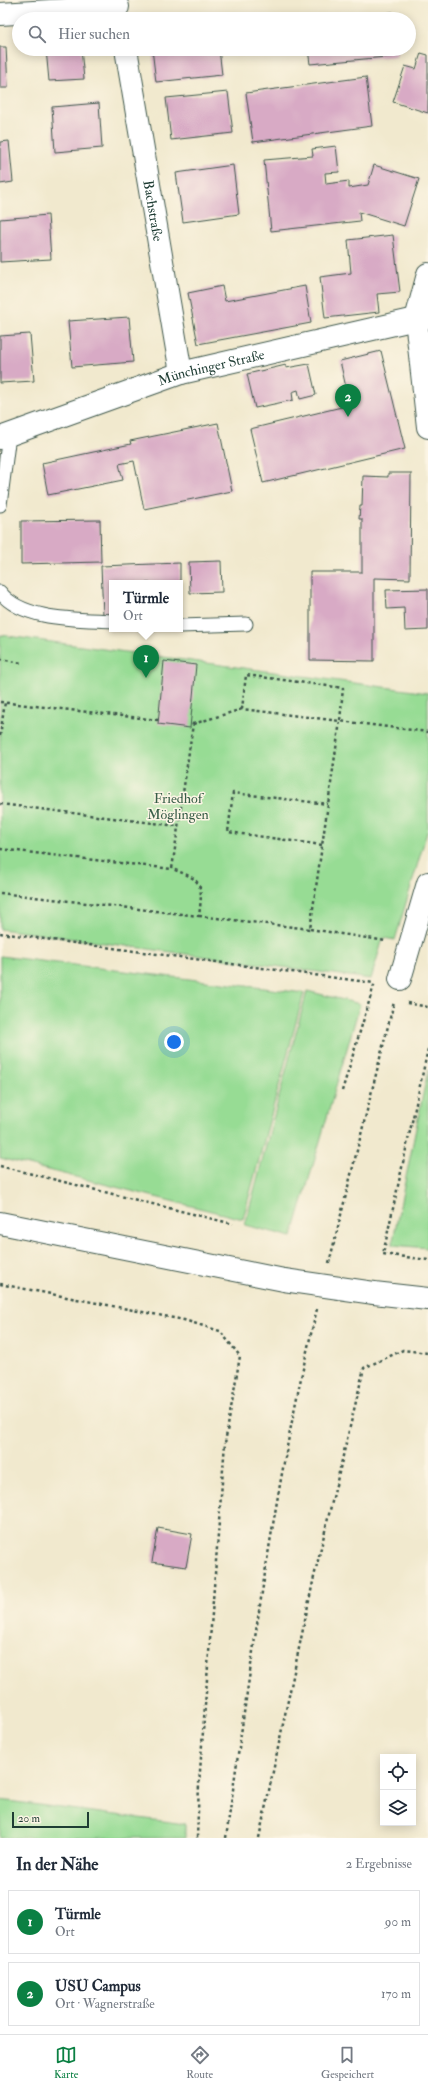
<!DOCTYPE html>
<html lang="de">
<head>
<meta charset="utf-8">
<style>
  :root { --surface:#fff; --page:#f6f6f7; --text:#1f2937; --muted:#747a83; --line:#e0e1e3; --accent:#0b8043 }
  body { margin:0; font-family:"IM FELL Double Pica",serif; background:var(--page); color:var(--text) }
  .controls { position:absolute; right:12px; bottom:12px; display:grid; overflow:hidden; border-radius:0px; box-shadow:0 2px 10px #0003 }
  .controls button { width:36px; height:36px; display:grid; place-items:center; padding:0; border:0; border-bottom:1px solid var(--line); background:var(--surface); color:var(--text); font:20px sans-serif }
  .scale { position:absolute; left:12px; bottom:10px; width:77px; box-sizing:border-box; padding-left:4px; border:2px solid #1f3d34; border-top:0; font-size:11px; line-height:14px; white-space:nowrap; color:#1f3d34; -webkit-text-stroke:3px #fcf5e5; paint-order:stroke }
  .you { position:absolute; left:174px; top:1042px; width:14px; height:14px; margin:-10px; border:3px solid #fff; border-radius:50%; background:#1a73e8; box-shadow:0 0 0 6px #1a73e833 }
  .badge { display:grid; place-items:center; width:26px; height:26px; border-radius:50%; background:var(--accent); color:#fff; font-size:13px; font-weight:700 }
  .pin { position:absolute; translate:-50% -33px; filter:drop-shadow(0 1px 2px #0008) }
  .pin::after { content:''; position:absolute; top:21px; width:14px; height:12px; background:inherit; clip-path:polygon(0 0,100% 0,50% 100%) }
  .popup { position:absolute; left:109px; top:580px; width:74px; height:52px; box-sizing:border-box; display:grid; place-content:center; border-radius:0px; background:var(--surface); filter:drop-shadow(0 1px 3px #0005); font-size:13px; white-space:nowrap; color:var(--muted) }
  .popup b { font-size:15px; color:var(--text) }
  .popup::after { content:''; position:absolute; left:50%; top:100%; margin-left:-8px; border:8px solid transparent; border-top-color:var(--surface) }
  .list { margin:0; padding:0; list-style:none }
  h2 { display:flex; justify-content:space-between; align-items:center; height:52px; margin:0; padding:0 16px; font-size:17px }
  h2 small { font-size:13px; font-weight:400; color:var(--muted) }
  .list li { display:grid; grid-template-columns:26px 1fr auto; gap:12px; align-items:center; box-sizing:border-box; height:64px; margin:0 8px 8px; padding:0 8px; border:1px solid var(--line); border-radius:0px }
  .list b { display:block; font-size:15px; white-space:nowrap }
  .list p { margin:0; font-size:13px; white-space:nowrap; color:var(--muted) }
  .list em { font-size:13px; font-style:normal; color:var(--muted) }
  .icon { flex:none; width:22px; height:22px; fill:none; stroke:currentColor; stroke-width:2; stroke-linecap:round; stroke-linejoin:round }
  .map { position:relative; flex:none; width:428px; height:1838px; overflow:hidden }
  .search { position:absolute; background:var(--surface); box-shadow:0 2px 10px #0003; left:12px; right:12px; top:12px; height:44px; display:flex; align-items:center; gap:10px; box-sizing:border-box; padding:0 14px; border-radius:22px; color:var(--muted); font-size:15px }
  .sheet { height:196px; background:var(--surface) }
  nav { display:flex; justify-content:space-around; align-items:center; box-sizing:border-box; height:56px; border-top:1px solid var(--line); background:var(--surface); font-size:11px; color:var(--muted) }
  nav a { display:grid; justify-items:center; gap:2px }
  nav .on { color:var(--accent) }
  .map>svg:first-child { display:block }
  .green { fill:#97dc94; stroke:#5b8c64 }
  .building { fill:#d8aac5 }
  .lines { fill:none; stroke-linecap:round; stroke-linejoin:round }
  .service-casing { stroke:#3e574b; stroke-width:15 }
  .minor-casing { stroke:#3e574b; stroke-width:24 }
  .secondary-casing { stroke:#3e574b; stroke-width:24 }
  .path { stroke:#3e574b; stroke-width:2.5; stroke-dasharray:3 3; stroke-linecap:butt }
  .service { stroke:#fff; stroke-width:13 }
  .minor { stroke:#fff; stroke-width:22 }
  .secondary { stroke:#fff; stroke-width:22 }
  .secondary-bridge-casing { stroke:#3e574b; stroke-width:24; stroke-linecap:butt }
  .secondary-bridge { stroke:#fff; stroke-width:22 }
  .labels { text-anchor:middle; stroke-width:3; stroke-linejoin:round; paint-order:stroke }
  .street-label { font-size:14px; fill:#1f3d34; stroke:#fcf5e5 }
  .park-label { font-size:14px; fill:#375d47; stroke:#fcf5e5 }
</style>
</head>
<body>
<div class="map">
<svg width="428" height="1838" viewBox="0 0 428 1838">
  <rect width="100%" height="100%" fill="#fcf5e5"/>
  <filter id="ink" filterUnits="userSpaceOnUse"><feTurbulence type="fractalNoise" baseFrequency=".025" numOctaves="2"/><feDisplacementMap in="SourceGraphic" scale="8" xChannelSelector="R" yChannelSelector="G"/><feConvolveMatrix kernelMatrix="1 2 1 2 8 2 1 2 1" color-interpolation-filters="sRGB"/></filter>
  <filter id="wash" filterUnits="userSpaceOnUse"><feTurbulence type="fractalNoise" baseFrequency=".012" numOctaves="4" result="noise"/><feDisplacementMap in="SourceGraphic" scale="16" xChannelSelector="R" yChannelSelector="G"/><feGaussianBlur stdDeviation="0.9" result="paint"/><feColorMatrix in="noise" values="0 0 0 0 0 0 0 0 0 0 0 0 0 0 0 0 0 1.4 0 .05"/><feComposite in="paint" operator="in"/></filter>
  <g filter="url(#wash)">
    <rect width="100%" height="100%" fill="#f1e9ce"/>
    <!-- green -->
    <path class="green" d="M0,635L428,693V829L395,940L383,938L371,979L0,929Z
      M0,956L304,993L243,1219L0,1158Z
      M307,991L360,1004L292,1237L245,1225Z
      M428,1070V1248L392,1245Z
      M0,1800L185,1824V1838H0Z"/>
    <g id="blocks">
      <!-- building -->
      <path class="building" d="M393,12V19H327V18Z
        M0,47H6L8,88H0Z
        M46,49H81L84,79L49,81Z
        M152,49H219L222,75L156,82Z
        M308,49H396L397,56L310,64Z
        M421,53L428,55V113L393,102L405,66L416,69Z
        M366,77L372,126L253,142L246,93Z
        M228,92L233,133L171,140L166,98Z
        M99,103L102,148L55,152L52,107Z
        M9,141L13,182L0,184V142Z
        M336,146L339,172L325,173L326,184L349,181V188L368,185L374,165L419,179L404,226L359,212L360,221L271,231L264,160L313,156L312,149Z
        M233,165L239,214L183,222L176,173Z
        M48,215L51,259L0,262V219Z
        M393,235L400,292L377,294L379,312L325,318L320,277L351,273L348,240Z
        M222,286L225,301L305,286L311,323L198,344L188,293Z
        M129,317L133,362L72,367L68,321Z
        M30,334L34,381L0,383V336Z
        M381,351L405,449L263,483L250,429L350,405L340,361Z
        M309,364L316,395L300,399L298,390L292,392L293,400L255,408L247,374L286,365V368Z
        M218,423L232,491L144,509L134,461L119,464L123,480L48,495L42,463L131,444L130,441Z
        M388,473H411L410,579L374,578V661L310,660V572H362V519H359L360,506H362L363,476L388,477Z
        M100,520L101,562L21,564V521Z
        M221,561L222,592L190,593L189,562Z
        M180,563V583H112V615H103L101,566Z
        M428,589V630L405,631L404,608L387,609L386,590Z
        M164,661L196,665L190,728L158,724Z
        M158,1528L192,1534L186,1567L152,1562Z"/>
    </g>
  </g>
  <g filter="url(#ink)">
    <use href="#blocks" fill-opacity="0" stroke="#3e574b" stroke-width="1"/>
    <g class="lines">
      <!-- service casing -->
      <g class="service-casing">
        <path id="service" d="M0,505L9,435
          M0,592C22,621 79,619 112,621
          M180,626L246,624"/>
      </g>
      <!-- minor casing -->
      <g class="minor-casing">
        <g id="minor">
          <path d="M0,14L118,7"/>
          <path id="s1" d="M126,49L181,373"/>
          <path d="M428,274L416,319L428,427"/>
          <path id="s2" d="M0,438L181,373L416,319L428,317"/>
          <path d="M400,979L428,883"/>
        </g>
      </g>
      <!-- secondary casing -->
      <g class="secondary-casing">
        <path id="secondary" d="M0,1223L284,1280
          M374,1293L428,1299"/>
      </g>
      <!-- path -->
      <path class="path" d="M0,659L22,663
        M0,702L158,720
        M193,724L242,709
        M0,736L5,702
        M0,804L177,826
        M322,845L228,832L233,793L328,804
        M0,849L172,869L193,724L190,723
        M0,893L199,916C203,884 203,880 172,869
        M199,916L310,929L340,721L242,709L246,675L343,688L340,721L428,732
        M310,929L386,941
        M0,933L374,983
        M407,1003L428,1007
        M428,1049L383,1254L428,1260
        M342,1091L375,982
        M0,1166L233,1224
        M329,1263L394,1002
        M0,1284L184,1320L220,1331L240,1356L225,1443L199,1784L197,1838
        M226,1838C252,1661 274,1483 317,1309
        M259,1838L314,1577L364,1368L403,1350L428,1353"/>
      <!-- service -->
      <use href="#service" class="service"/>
      <!-- minor -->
      <use href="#minor" class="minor"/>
      <!-- secondary -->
      <use href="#secondary" class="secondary"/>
      <!-- secondary-bridge casing -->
      <g class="secondary-bridge-casing">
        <path id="secondary-bridge" d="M284,1280L374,1293"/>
      </g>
      <!-- secondary-bridge -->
      <use href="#secondary-bridge" class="secondary-bridge"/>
    </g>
  </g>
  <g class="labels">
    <!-- street labels -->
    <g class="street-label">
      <text dy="5" stroke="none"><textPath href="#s1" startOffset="164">Bachstraße</textPath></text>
      <text dy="5" stroke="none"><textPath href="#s2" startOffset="223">Münchinger Straße</textPath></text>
    </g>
    <!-- park labels -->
    <g class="park-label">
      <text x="178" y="803">Friedhof<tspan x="178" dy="16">Möglingen</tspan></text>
    </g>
  </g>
</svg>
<div class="controls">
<button><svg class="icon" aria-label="locate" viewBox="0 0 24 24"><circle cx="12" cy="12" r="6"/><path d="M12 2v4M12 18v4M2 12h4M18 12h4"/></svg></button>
<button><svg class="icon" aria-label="layers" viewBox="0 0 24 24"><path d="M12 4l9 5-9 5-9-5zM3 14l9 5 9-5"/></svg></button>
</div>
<div class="scale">20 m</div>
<div class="you"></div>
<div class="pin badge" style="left:146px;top:678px">1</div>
<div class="popup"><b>Türmle</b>Ort</div>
<div class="pin badge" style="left:348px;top:417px">2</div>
<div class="search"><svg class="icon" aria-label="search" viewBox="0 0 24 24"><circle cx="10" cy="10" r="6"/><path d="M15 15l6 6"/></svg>Hier suchen</div>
</div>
<section class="sheet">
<h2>In der Nähe<small>2 Ergebnisse</small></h2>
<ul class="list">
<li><span class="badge">1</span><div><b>Türmle</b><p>Ort</p></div><em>90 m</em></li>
<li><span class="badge">2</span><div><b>USU Campus</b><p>Ort · Wagnerstraße</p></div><em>170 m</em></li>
</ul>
</section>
<nav>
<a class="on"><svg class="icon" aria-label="map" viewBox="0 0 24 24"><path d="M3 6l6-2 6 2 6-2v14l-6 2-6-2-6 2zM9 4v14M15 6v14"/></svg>Karte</a>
<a><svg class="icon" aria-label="directions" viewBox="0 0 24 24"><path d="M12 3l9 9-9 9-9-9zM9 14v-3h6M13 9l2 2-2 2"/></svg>Route</a>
<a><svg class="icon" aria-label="saved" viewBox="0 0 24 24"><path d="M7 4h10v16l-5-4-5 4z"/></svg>Gespeichert</a>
</nav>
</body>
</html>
